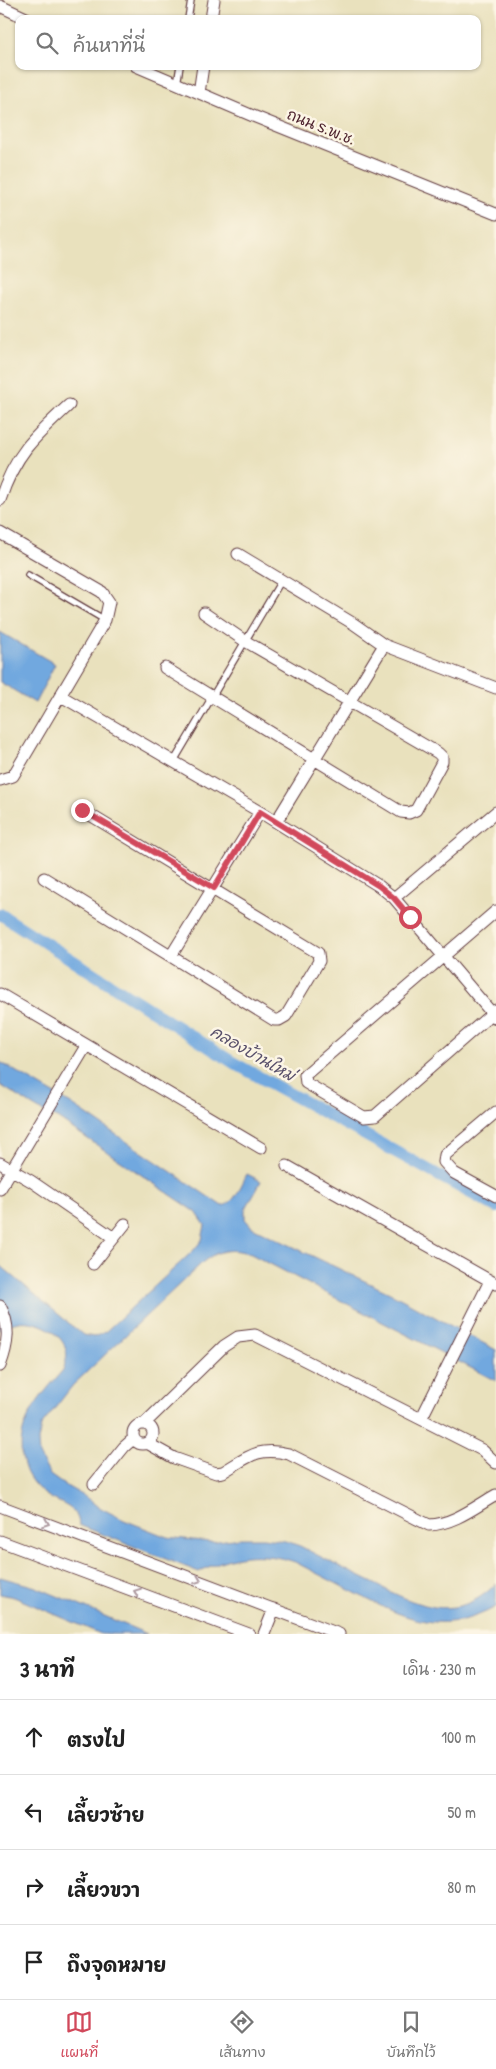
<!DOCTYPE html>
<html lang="th">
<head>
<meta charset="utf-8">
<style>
  :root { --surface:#fff; --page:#f2f2f2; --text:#222; --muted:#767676; --line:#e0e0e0; --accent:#d1495b }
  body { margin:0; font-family:"Patrick Hand","Playpen Sans Thai",sans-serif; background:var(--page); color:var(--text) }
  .stop { position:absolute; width:15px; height:15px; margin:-11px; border:4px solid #d1495b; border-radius:50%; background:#fff }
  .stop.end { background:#d1495b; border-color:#fff; box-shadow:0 1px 5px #0008 }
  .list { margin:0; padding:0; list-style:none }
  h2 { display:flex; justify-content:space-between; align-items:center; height:65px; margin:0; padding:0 20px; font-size:21px }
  h2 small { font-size:16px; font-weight:400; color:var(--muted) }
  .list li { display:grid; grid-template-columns:32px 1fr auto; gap:15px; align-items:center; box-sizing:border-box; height:75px; padding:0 20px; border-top:1px solid var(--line) }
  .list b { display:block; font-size:19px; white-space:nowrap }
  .list em { font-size:16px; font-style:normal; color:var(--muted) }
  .icon { flex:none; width:28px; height:28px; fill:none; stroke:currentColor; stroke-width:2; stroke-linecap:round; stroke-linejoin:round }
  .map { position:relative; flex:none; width:496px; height:1634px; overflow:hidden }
  .search { position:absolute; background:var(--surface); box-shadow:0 1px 4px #0004; left:15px; right:15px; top:15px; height:55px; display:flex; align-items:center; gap:12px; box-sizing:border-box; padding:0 18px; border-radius:10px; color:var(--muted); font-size:19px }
  .sheet { height:365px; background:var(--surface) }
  nav { display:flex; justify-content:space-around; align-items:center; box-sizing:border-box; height:70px; border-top:1px solid var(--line); background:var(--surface); font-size:14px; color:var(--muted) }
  nav a { display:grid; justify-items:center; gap:2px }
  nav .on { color:var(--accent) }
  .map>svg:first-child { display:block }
  .water { fill:#71a8df; stroke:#5e6485 }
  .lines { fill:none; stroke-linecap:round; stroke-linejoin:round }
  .canal { stroke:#71a8df; stroke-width:12 }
  .lane-casing { stroke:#623c41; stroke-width:8 }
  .street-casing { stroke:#623c41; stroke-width:13 }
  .lane { stroke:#fff; stroke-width:5.5 }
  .street { stroke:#fff; stroke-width:11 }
  .oneway { stroke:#ae9aa0 }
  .route { stroke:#d1495b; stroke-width:6 }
  .labels { text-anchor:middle; stroke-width:5; stroke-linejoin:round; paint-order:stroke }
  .street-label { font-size:15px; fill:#4a1f2b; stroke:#fcf5e5 }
  .water-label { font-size:16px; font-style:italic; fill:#584f6a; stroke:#fcf5e5 }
</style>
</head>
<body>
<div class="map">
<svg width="496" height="1634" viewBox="0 0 496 1634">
  <rect width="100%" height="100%" fill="#fcf5e5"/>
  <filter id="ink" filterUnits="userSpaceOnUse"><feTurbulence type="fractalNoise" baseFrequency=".02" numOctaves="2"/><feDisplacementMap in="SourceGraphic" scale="10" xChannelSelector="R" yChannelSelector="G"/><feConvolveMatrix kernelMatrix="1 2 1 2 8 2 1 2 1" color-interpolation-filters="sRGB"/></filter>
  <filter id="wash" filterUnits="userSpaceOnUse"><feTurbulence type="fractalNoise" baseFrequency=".0096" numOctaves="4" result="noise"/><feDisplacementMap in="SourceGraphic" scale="20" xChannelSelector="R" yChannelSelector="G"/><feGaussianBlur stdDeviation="1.12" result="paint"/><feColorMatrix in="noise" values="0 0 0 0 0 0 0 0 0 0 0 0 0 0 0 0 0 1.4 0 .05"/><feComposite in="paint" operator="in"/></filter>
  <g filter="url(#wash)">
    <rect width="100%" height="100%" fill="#e9e1bd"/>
    <!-- water -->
    <path class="water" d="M0,632L55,664L35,703L0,682Z
      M0,1062L71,1104L222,1206C235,1204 241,1185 247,1174L261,1181L245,1210V1219L252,1227L396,1296L496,1350V1381L251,1254C232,1248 219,1249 203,1262L73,1385L41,1426L38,1441L39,1455L50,1475L61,1483L84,1496L97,1506L124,1520L167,1537L210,1542L241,1538H263L285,1541L300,1546C323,1558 346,1570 369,1581C415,1604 453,1626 496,1584V1607C446,1634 411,1622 363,1597C341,1586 318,1574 295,1562C261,1551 230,1554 199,1572L79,1525C78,1506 59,1504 46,1495C36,1488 27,1477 24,1465C12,1426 40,1397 63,1370C65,1364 68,1357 66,1350C62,1332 36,1319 18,1322C11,1323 6,1327 0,1330V1265L83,1335L94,1337L105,1332L193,1251L202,1240L205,1225L196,1212L57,1118C37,1111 19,1096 0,1085Z
      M0,1577L36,1587L147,1634H101L14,1597L0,1594Z"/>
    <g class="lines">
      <!-- canal -->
      <path class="canal" d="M0,914L234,1063L496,1207"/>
    </g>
  </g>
  <g filter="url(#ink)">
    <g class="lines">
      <!-- lane casing -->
      <g class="lane-casing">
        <path id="lane" d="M188,19L191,0
          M177,84L180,66
          M28,575L105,620
          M174,761L281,581"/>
      </g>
      <!-- street casing -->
      <g class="street-casing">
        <path id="street" d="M0,6L28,19
          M211,19L214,0
          M136,66L253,116L496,214
          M199,93L203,66
          M0,500C15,454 34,437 69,405
          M0,533L102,592L109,602L105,620L13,776L0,780
          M238,554L354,624L384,645L496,688
          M165,668L401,812L409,813L416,810L442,762V757L438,753L245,641L204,613
          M61,696L260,812L379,886L394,898L496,1018
          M276,822L384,645
          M44,878L274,1020H279L286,1016L319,961L318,953L82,810
          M394,898L496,812
          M496,911L305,1075L306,1083L364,1117L375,1116L496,1010
          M171,956L260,812
          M0,994L261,1148
          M496,1112L445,1155L444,1162L454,1173L496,1196
          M0,1163L31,1181L114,1238
          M287,1166L496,1284
          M0,1189L86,1046
          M93,1264L125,1224
          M0,1306C11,1326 8,1345 0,1366
          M421,1419L490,1281
          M133 1434a10 10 0 1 1 20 0a10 10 0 1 1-20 0Z
          M144,1424L224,1346L238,1337L255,1335L482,1450L496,1463
          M147,1443L174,1458L216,1473L223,1472C248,1457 259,1446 289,1454L429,1525C454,1524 475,1507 496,1495
          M94,1484L124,1447L133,1439
          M0,1506L339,1634
          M0,1541L249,1634
          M264,1634L274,1609"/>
      </g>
      <!-- lane -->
      <use href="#lane" class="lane"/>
      <!-- street -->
      <use href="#street" class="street"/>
    </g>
    <!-- one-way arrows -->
    <defs><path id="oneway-chevron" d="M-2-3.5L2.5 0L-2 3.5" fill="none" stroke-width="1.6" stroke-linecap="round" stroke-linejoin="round" transform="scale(1.25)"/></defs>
    <g class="oneway">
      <use href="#oneway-chevron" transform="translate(46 1523) rotate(21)"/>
      <use href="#oneway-chevron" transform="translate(198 1580) rotate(21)"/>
      <use href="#oneway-chevron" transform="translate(137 1592) rotate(-159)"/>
    </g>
  </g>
  <g class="lines" filter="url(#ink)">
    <!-- route -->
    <path class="route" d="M82,810L214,888L260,812L379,886L394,898L410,917"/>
  </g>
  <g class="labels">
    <!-- street labels -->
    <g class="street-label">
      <text transform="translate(321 127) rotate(22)" y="5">ถนน ร.พ.ช.</text>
    </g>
    <!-- water labels -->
    <g class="water-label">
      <text transform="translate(253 1053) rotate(30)" y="6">คลองบ้านใหม่</text>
    </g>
  </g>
</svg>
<div class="stop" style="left:410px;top:917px"></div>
<div class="stop end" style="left:82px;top:810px"></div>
<div class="search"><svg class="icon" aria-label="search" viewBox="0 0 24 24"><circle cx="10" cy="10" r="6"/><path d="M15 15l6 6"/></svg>ค้นหาที่นี่</div>
</div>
<section class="sheet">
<h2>3 นาที<small>เดิน · 230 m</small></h2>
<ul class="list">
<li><svg class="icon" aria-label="ahead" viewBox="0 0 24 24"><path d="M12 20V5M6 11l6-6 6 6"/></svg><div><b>ตรงไป</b></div><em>100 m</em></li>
<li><svg class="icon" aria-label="left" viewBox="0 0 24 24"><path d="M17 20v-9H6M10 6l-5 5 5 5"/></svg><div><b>เลี้ยวซ้าย</b></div><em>50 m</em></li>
<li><svg class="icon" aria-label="right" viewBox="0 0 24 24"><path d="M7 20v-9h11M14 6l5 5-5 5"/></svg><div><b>เลี้ยวขวา</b></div><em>80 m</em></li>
<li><svg class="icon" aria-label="arrive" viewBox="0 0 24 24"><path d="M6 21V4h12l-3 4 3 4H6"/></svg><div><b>ถึงจุดหมาย</b></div></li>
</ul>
</section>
<nav>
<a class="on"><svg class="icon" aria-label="map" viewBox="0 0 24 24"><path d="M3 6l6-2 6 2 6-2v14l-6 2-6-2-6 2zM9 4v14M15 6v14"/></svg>แผนที่</a>
<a><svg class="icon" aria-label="directions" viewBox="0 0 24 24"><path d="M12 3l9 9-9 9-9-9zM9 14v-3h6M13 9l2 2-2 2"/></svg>เส้นทาง</a>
<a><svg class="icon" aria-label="saved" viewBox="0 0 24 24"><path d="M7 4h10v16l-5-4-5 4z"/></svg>บันทึกไว้</a>
</nav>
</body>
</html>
